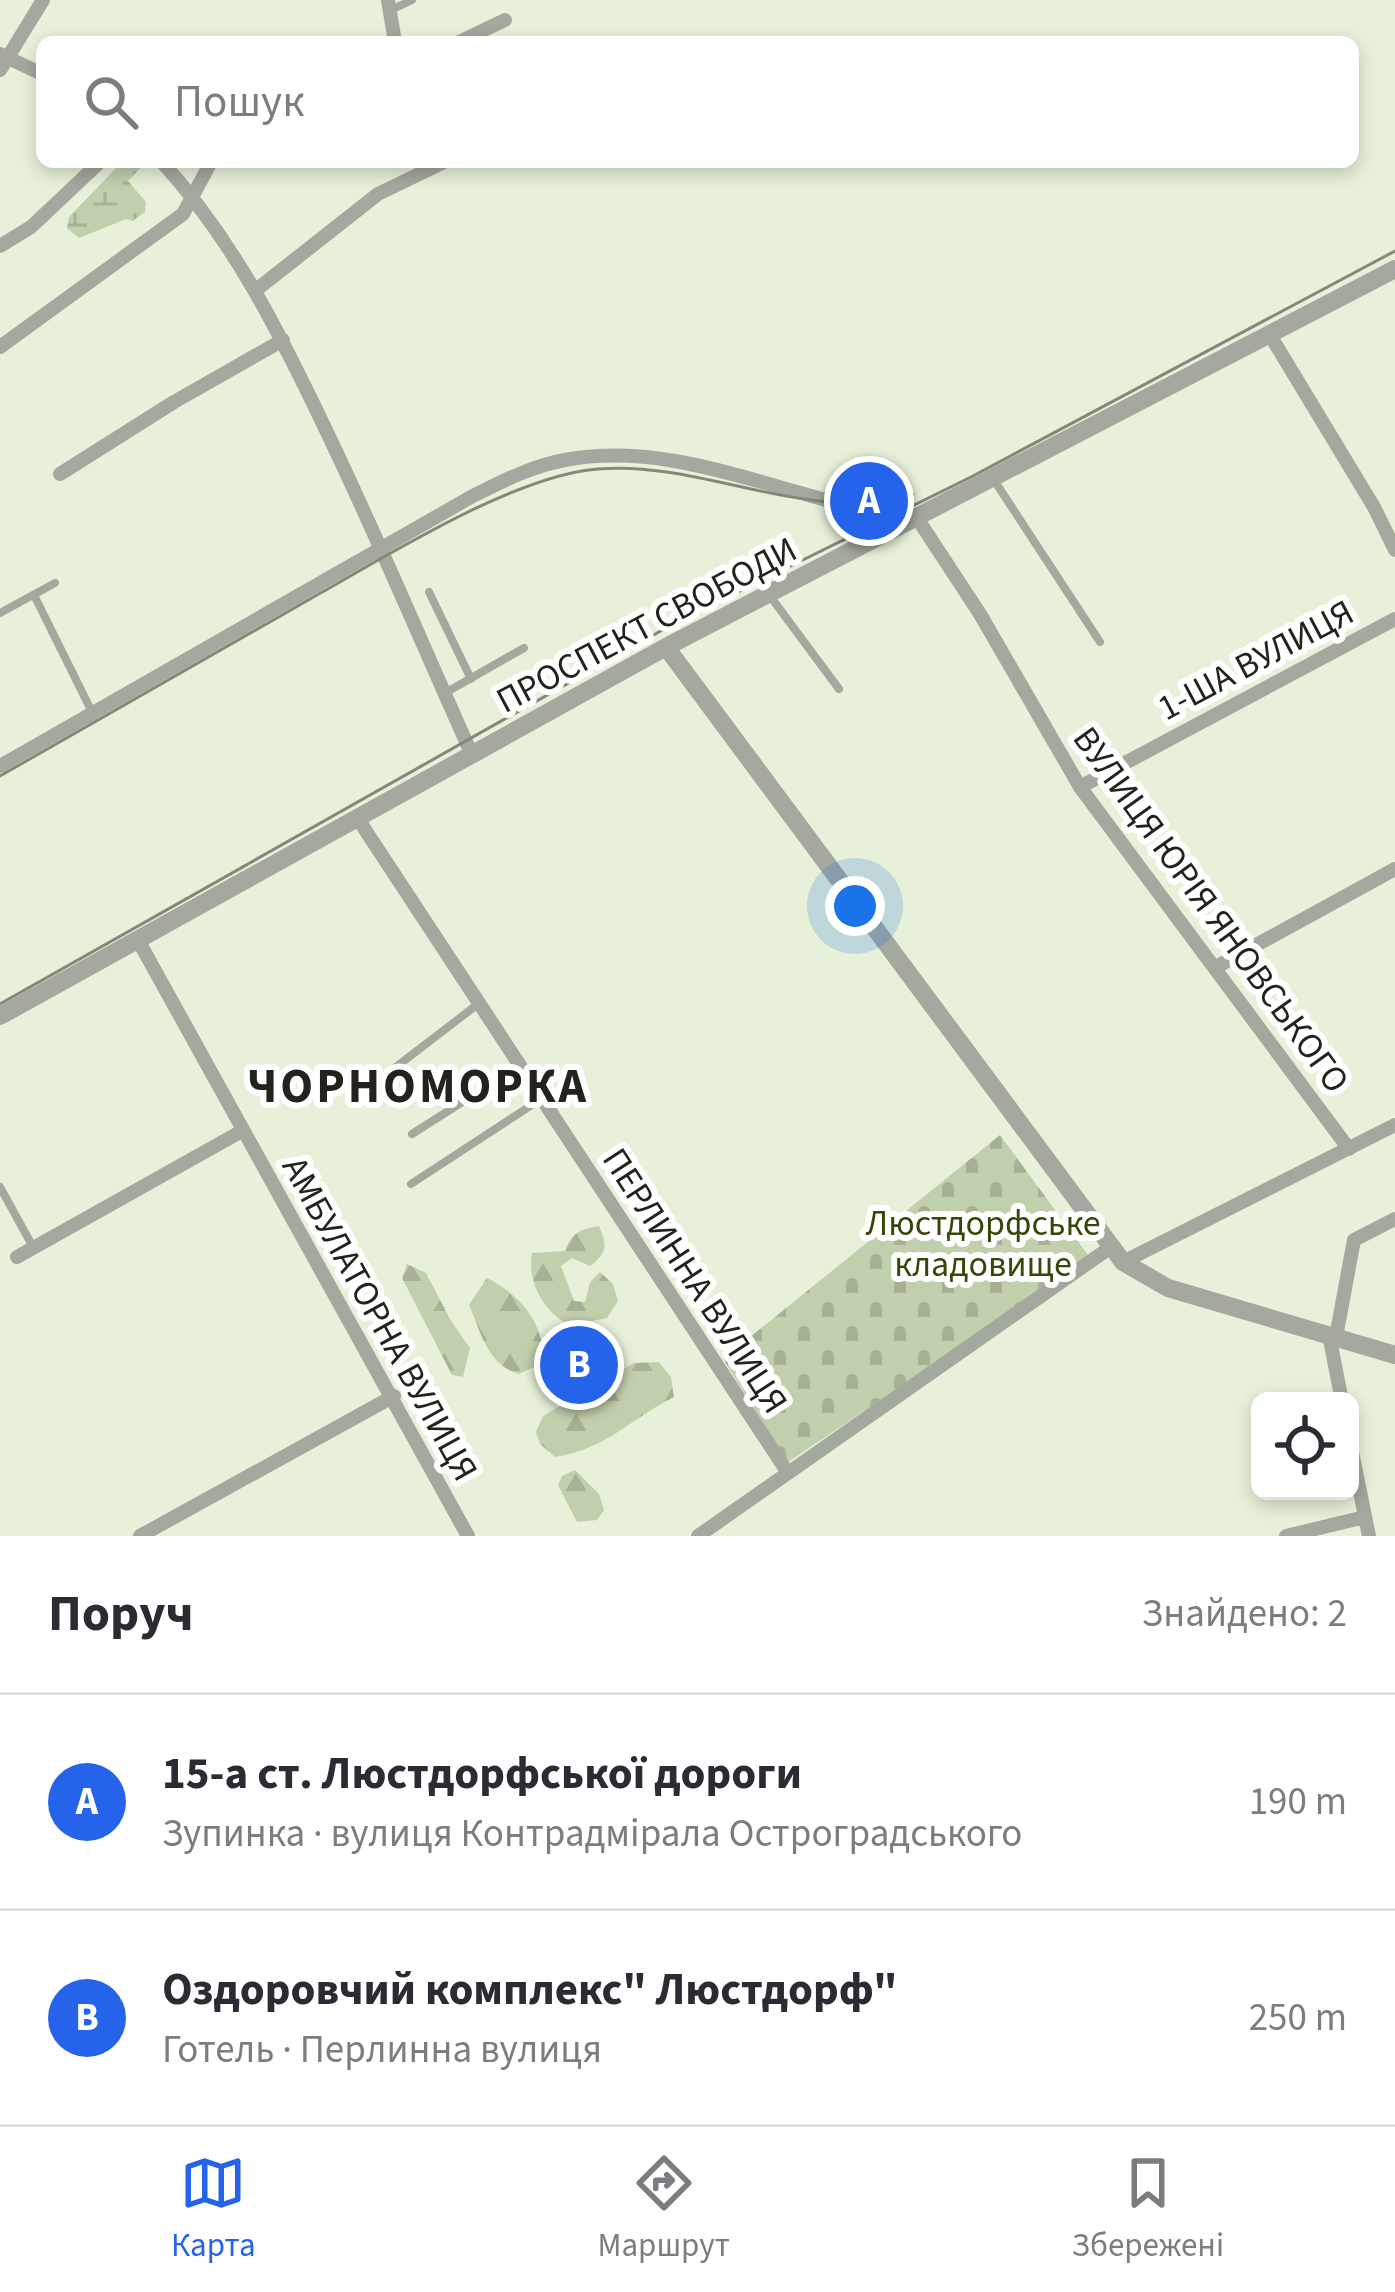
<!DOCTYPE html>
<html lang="uk">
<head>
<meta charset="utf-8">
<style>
  :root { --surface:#fff; --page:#f2f2f3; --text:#2b2b33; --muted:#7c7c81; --line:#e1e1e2; --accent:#2563eb }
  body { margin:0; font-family:"Source Sans 3",sans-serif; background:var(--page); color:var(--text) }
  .controls { position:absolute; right:36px; bottom:36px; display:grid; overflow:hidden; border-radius:18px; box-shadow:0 6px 18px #0003 }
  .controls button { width:108px; height:108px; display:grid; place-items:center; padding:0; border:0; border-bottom:3px solid var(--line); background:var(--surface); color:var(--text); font:60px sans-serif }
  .you { position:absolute; left:855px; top:906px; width:42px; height:42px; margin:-30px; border:9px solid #fff; border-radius:50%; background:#1a73e8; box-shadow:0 0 0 18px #1a73e833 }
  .badge { display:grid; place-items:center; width:78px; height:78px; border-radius:50%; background:var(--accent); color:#fff; font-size:39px; font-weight:700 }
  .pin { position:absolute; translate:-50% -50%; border:6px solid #fff; box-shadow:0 3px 12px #0006 }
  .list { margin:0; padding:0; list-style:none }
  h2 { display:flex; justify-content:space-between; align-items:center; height:156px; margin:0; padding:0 48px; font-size:51px }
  h2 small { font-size:39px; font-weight:400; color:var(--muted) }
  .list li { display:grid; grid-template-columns:78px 1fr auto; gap:36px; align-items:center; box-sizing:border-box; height:216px; padding:0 48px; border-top:3px solid var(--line) }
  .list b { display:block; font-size:45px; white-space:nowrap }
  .list p { margin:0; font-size:39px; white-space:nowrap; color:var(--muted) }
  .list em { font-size:39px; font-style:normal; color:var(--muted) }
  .icon { flex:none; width:66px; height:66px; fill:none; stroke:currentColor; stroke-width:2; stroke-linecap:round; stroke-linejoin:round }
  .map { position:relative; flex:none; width:1395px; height:1536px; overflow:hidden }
  .search { position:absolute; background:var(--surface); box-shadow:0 6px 18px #0003; left:36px; right:36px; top:36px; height:132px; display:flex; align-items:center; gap:30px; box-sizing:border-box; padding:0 42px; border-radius:18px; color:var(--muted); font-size:45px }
  .sheet { height:588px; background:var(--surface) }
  nav { display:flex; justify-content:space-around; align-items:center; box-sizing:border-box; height:168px; border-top:3px solid var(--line); background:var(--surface); font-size:33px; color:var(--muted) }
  nav a { display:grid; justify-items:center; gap:6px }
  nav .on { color:var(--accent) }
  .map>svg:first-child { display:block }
  .forest { fill:url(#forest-firs) }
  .wetland { fill:url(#wetland-marsh) }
  .cemetery { fill:url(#cemetery-stones) }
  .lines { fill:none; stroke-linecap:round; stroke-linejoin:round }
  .service { stroke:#a4a89e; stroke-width:8 }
  .minor { stroke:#a4a89e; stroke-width:14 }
  .tertiary { stroke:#a4a89e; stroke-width:18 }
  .tram { stroke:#828979; stroke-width:3 }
  .labels { text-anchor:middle; stroke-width:12; stroke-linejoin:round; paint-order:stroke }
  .street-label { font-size:36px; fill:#21241c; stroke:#fff }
  .park-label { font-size:36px; fill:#354808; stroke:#fff }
  .district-label { font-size:48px; font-weight:bold; letter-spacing:3px; fill:#21241c; stroke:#fff }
</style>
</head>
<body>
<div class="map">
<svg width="1395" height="1536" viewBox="0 0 1395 1536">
  <defs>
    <pattern id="forest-firs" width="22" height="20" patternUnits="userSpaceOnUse" patternTransform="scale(3)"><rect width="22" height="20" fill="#c1d0ac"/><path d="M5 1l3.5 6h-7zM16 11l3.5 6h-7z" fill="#a6b293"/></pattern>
    <pattern id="wetland-marsh" width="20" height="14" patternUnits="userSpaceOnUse" patternTransform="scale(3)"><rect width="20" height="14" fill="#c1d0ac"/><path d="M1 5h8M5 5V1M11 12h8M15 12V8" fill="none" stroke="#a6b293"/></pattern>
    <pattern id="cemetery-stones" width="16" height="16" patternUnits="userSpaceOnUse" patternTransform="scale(3)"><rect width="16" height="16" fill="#c1d0ac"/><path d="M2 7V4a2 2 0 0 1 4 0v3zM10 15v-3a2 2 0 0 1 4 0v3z" fill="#a6b293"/></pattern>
  </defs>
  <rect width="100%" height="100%" fill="#e7f1d9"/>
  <!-- forest -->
  <path class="forest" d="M599,1226C607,1246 608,1252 590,1266L572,1258L561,1266L574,1301L585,1302L590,1282L600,1272L613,1284L618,1301L607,1318L591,1321L579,1329C549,1320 526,1286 532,1253L565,1251C571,1233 580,1229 599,1226Z
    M407,1264L426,1273L451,1321L470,1348L463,1377L452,1375L402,1278Z
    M487,1278C522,1296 545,1324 543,1363L519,1374C487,1365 481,1332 469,1305Z
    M659,1362L671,1377L674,1397C630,1419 607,1449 555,1457L540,1444L536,1432L543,1416L634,1363Z
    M575,1470L599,1494L604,1510L597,1520L577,1522L558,1485L562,1476Z"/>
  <!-- wetland -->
  <path class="wetland" d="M122,162L145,163L128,181L146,202L145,212L133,221L126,219L79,238L67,228L69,217Z"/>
  <!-- cemetery -->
  <path class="cemetery" d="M1000,1135L1091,1259L788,1462L723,1359Z"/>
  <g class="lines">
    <!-- service -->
    <path class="service" d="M389,11L412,0
      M994,480L1100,642
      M429,592L471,679
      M34,595L92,712
      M770,596L839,689
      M0,613L55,583
      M445,693L524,648
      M362,1093L478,1004
      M412,1134L519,1066
      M411,1184L541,1099
      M0,1187L33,1247"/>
    <!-- minor -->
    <path class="minor" d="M388,0L395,42
      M459,42L505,20
      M0,54L42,74
      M0,70L43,0
      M162,162C234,241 279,332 325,428C377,536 423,646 472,755
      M0,246L31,227L100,162
      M256,290L378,194L444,162
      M1270,335L1374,507L1395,550
      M0,347L183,214L211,162
      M60,474L174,402L283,340
      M0,766L471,497C501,482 531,466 565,460C654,443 742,478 826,500C856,508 887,512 917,518L980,614L1080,787L1349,1149
      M1080,787L1395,619
      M358,819L788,1473
      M138,940L468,1536
      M1216,967L1395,869
      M17,1257L242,1131
      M1123,1262L1395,1125
      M1329,1335L1342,1401
      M1336,1337L1354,1240L1395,1219
      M1350,1442L1369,1536
      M140,1536L394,1396
      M698,1536L1111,1247
      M1286,1536L1365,1517"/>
    <!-- tertiary -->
    <path class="tertiary" d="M666,647L1123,1262L1168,1288L1395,1355
      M0,1016L666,647L1395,269"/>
    <!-- tram -->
    <path class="tram" d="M0,776C106,716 212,656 317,595C390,554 516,475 598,469C704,460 808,526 913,494
      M0,1004L673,624L971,477L1395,251"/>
  </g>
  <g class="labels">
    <!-- street labels -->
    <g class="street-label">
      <text transform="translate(646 624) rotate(-28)" y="13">ПРОСПЕКТ СВОБОДИ</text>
      <text transform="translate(1255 659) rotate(-28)" y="13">1-ША ВУЛИЦЯ</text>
      <text transform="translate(1212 909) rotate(54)" y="13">ВУЛИЦЯ ЮРІЯ ЯНОВСЬКОГО</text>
      <text transform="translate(696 1280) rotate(57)" y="13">ПЕРЛИННА ВУЛИЦЯ</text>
      <text transform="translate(381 1318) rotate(61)" y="13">АМБУЛАТОРНА ВУЛИЦЯ</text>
    </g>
    <!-- park labels -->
    <g class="park-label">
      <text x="983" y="1235">Люстдорфське<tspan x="983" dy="41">кладовище</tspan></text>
    </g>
    <!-- district labels -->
    <g class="district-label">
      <text x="418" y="1102">ЧОРНОМОРКА</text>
    </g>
  </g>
</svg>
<div class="controls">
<button><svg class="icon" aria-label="locate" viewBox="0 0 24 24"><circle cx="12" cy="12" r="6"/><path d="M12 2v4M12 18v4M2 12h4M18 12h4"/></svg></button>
</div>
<div class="you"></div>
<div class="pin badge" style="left:869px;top:501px">A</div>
<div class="pin badge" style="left:579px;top:1365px">B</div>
<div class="search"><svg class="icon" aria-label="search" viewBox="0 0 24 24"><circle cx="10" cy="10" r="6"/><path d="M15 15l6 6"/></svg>Пошук</div>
</div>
<section class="sheet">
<h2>Поруч<small>Знайдено: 2</small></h2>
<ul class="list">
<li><span class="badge">A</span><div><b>15-а ст. Люстдорфської дороги</b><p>Зупинка · вулиця Контрадмірала Остроградського</p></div><em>190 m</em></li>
<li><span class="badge">B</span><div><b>Оздоровчий комплекс&quot; Люстдорф&quot;</b><p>Готель · Перлинна вулиця</p></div><em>250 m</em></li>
</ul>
</section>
<nav>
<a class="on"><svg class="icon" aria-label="map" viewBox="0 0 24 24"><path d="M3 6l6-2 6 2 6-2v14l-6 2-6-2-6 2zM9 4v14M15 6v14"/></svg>Карта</a>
<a><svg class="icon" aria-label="directions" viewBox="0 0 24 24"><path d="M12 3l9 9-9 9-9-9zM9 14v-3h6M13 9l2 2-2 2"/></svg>Маршрут</a>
<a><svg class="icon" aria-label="saved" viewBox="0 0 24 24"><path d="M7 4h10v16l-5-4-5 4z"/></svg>Збережені</a>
</nav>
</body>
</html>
